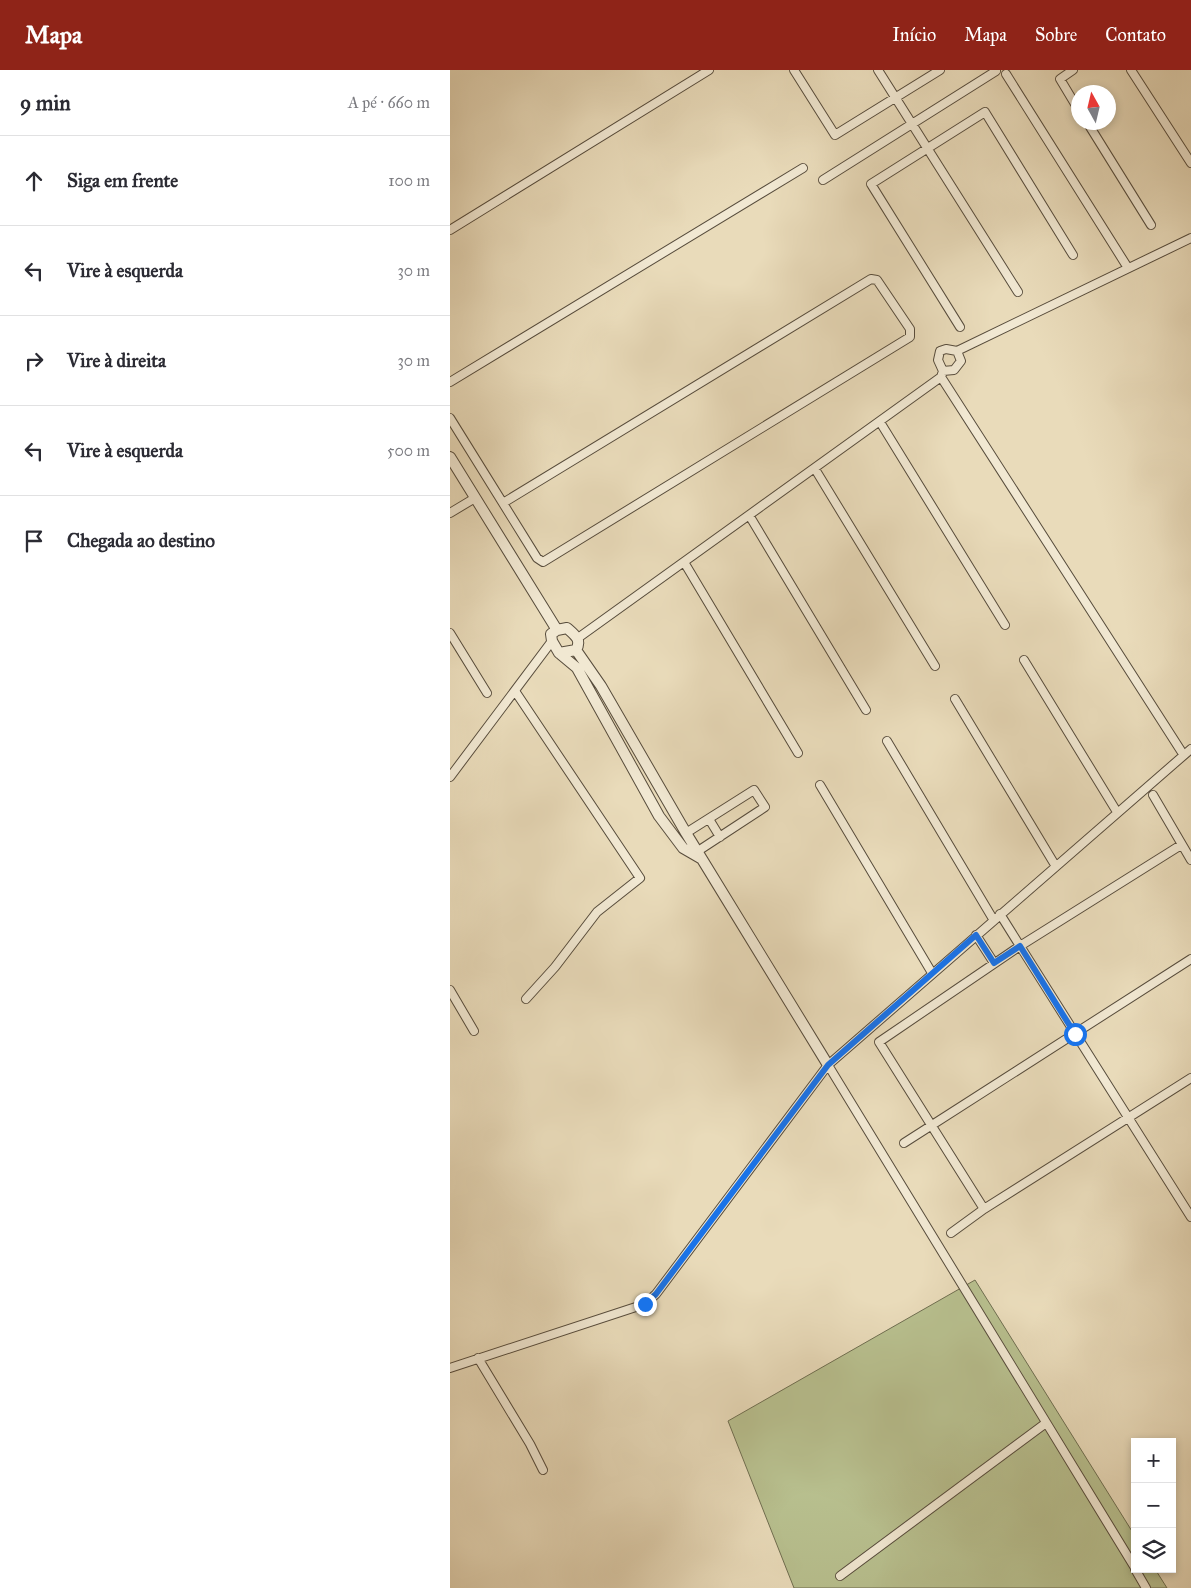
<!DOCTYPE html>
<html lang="pt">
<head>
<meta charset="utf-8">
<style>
  :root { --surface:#fff; --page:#f7f7f7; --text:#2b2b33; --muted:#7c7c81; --line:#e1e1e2; --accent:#8f2418 }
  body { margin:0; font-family:"IM FELL Great Primer",serif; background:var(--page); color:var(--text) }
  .controls { position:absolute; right:15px; bottom:15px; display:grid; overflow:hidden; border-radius:0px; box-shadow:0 2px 8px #0003 }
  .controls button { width:45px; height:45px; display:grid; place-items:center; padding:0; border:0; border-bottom:1px solid var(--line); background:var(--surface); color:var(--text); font:25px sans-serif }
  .compass { position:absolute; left:621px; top:15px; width:45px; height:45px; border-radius:50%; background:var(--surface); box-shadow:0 2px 8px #0003; rotate:352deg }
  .stop { position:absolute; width:15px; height:15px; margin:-11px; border:4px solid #1a73e8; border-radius:50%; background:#fff }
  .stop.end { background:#1a73e8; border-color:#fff; box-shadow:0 1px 5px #0008 }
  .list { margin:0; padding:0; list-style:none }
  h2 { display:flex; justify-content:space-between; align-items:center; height:65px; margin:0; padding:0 20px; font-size:21px }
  h2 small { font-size:16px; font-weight:400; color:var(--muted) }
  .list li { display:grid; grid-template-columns:32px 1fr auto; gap:15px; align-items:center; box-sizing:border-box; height:90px; padding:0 20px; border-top:1px solid var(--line) }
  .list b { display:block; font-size:19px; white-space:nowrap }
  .list em { font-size:16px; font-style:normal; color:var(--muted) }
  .icon { flex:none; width:28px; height:28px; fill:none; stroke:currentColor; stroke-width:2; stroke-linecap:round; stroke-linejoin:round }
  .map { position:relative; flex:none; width:741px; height:1518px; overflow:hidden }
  header { display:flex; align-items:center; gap:30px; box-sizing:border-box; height:70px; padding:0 25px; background:var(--accent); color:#fff }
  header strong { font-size:24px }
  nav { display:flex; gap:28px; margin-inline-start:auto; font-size:18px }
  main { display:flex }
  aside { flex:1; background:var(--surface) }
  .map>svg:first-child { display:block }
  .green { fill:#b8c08f; stroke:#6f6e50 }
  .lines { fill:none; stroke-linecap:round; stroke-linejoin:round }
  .minor-casing { stroke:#574c3c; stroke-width:10 }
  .tertiary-casing { stroke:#574c3c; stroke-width:12 }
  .minor { stroke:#f1e8d2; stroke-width:8 }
  .tertiary { stroke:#f1e8d2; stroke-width:10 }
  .route { stroke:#1a73e8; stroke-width:6 }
</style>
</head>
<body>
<header>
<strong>Mapa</strong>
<nav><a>Início</a><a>Mapa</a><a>Sobre</a><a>Contato</a></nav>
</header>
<main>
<aside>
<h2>9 min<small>A pé · 660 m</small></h2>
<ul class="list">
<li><svg class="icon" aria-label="ahead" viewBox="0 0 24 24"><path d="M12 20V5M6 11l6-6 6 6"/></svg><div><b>Siga em frente</b></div><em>100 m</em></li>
<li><svg class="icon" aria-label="left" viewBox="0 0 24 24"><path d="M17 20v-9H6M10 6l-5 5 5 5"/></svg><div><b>Vire à esquerda</b></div><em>30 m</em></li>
<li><svg class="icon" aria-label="right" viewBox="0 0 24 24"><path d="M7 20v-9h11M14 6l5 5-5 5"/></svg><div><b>Vire à direita</b></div><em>30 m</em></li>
<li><svg class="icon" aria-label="left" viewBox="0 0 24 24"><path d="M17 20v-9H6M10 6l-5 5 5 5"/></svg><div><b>Vire à esquerda</b></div><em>500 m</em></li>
<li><svg class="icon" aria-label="arrive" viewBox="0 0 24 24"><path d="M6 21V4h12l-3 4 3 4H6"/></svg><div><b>Chegada ao destino</b></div></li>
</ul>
</aside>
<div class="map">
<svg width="741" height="1518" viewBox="0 0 741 1518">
  <rect width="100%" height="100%" fill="#e9dbba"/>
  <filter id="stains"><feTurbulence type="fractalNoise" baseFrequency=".004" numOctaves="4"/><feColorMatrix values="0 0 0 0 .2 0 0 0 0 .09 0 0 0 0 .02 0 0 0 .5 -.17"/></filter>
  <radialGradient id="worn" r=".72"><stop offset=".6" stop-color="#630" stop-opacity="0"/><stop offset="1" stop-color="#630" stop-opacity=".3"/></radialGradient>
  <!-- green -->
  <path class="green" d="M525,1210L685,1466V1499H705L717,1518H344L278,1351Z"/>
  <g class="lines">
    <!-- minor casing -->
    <g class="minor-casing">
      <path id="minor" d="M344,0L385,65L490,0
        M428,0L568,222
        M623,0L610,9L628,39
        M681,0L741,93
        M556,4L678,198
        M637,52L701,155
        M373,110L546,1
        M0,160L259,0
        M510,257L421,114L535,42L623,185
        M507,281L511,291L504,300L493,301L488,290L490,281L496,279L507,281L741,168
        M491,307L733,684
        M0,312L353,98
        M0,348L87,488L93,492L460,267V259L427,210L421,209L53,433
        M430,352L555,555
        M365,399L485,596
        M0,443L25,428
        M299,445L416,640
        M234,492L348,683
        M0,563L37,623
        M128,568L491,307L493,301
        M574,590L667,742
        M65,621L190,808L147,842L105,897L76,929
        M505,629L605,795
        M437,671L543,849
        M0,707L102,571
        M370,715L482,903
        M703,725L741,790
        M259,749L270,767
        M236,763L304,720L315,737L248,781
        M550,844L570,876L731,775
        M526,865L544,893
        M0,920L24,961
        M378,995L685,1498
        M454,1073L741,889
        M534,1139L429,972L570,876L741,1147
        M501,1163L534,1139L741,1008
        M28,1288L80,1374L93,1400
        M0,1298L195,1234L206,1224L378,995L741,679
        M685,1499L696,1518
        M390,1506L596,1353"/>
    </g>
    <!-- tertiary casing -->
    <g class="tertiary-casing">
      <path id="tertiary" d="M0,387L107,560
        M117,558C125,565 132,570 126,580L109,583L102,571L101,564L107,560Z
        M126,580L151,616L236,763L378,995
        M109,583L127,598L209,746L233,778L252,789"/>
    </g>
    <!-- minor -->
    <use href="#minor" class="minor"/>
    <!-- tertiary -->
    <use href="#tertiary" class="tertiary"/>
  </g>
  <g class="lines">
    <!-- route -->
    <path class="route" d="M195,1234L206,1224L378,995L526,865L544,893L570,876L625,964"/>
  </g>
  <rect width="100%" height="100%" filter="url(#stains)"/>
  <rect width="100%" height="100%" fill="url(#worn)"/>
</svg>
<div class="controls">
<button>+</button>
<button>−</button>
<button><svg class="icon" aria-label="layers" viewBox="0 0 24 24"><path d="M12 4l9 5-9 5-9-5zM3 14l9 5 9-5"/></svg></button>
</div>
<svg class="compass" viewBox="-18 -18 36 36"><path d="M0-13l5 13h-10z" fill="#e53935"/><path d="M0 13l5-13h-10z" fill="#7c7c81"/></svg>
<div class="stop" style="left:625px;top:964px"></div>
<div class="stop end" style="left:195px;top:1234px"></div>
</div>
</main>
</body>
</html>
